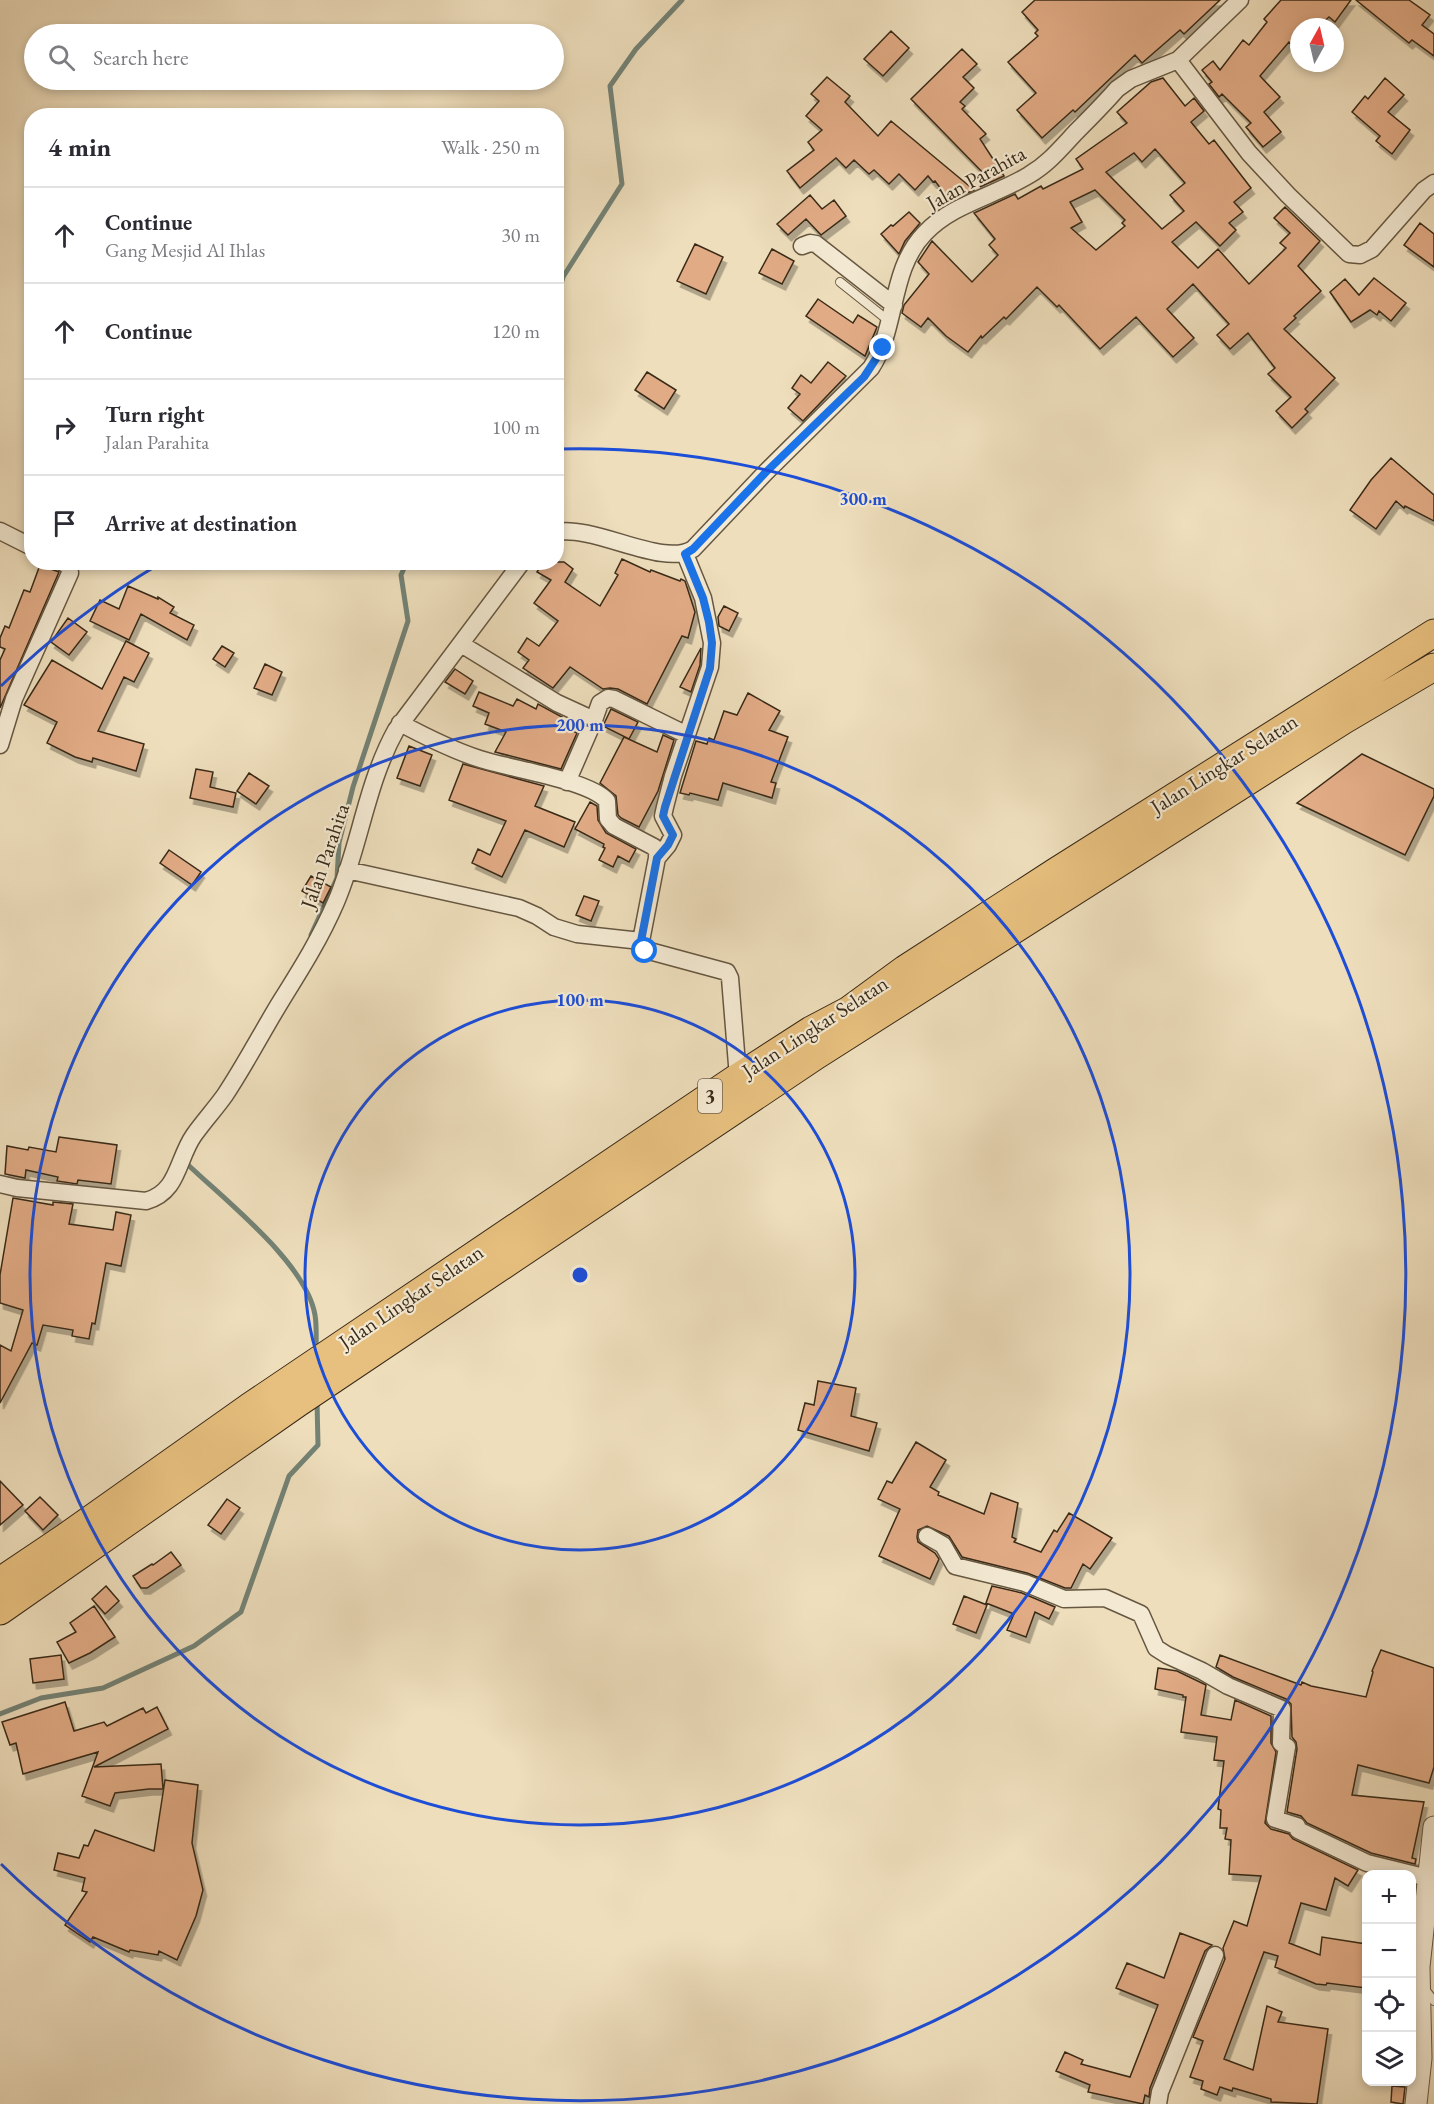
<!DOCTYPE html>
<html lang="en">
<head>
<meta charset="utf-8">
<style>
  :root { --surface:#fff; --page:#f2f2f3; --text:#2b2b33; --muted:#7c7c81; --line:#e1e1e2 }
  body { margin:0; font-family:"EB Garamond",serif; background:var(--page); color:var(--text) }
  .controls { position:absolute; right:18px; bottom:18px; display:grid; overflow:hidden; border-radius:12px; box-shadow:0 3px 9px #0003 }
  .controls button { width:54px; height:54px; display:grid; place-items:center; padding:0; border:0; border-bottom:2px solid var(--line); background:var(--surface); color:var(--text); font:30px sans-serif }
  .compass { position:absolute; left:1290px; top:18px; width:54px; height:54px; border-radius:50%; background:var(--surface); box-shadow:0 3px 9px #0003; rotate:8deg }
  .stop { position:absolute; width:18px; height:18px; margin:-14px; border:4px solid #1a73e8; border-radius:50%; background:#fff }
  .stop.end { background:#1a73e8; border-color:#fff; box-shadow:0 2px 6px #0008 }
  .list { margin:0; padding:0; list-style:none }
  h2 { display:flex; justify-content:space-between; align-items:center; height:78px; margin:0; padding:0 24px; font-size:26px }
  h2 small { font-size:20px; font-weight:400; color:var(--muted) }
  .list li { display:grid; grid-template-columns:39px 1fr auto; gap:18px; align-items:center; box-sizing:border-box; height:96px; padding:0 24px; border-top:2px solid var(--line) }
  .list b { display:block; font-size:22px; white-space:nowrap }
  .list p { margin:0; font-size:20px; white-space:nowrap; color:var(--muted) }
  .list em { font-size:20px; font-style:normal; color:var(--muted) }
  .icon { flex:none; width:33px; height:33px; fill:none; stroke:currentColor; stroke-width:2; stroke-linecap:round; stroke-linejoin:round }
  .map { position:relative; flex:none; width:1434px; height:2104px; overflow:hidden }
  .search { position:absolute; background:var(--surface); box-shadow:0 3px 9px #0003; left:24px; top:24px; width:540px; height:66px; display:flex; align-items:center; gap:15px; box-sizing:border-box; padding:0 21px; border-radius:33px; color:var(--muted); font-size:22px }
  .panel { position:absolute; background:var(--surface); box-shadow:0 3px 9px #0003; left:24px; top:108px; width:540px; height:462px; border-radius:24px }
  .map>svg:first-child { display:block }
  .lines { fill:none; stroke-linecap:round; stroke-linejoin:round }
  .stream { stroke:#738275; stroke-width:5 }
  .building { fill:#e1ab85; stroke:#392a18; stroke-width:1.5; fill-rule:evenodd; filter:url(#shadow) }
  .service-casing { stroke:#665741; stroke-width:10 }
  .minor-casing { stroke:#665741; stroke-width:19 }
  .tertiary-casing { stroke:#665741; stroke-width:23 }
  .primary-casing { stroke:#392a18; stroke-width:29 }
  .service { stroke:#f4ead3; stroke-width:8 }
  .minor { stroke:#f4ead3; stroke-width:16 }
  .tertiary { stroke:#f4ead3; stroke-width:21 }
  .primary { stroke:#e7bf7e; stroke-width:27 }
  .route { stroke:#1a73e8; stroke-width:8 }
  .ring { fill:none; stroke:#1d4ed8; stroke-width:3 }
  .labels { text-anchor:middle; stroke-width:4.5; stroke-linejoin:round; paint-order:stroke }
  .shield { fill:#f4ead3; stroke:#716450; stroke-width:1.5 }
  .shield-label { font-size:20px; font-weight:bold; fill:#392a18 }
  .street-label { font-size:21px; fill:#392a18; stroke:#f4ead3 }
  .centre { fill:#1d4ed8; stroke:#f4ead3; stroke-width:3 }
  .ring-label { font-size:18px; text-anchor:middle; font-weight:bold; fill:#1d4ed8; stroke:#f4ead3; stroke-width:4.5; stroke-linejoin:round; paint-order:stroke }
</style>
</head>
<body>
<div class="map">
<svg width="1434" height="2104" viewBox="0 0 1434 2104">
  <defs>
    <filter id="shadow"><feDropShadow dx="3.5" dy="6" stdDeviation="0" flood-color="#0004"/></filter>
  </defs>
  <rect width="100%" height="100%" fill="#eedebc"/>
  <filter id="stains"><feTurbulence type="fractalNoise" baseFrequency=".00333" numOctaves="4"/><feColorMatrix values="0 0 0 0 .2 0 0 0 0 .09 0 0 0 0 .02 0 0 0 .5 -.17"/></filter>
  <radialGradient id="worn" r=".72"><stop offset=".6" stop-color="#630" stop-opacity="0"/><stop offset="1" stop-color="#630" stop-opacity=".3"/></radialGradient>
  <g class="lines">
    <!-- stream -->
    <path class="stream" d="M556,302L563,277L622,184L610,86L636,49L682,0
      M311,935L337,878L339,843L353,787L408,621L401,575L407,562
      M184,1161C222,1198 306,1262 315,1315C317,1327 316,1341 316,1353
      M0,1714L41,1698L103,1688L194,1646L241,1612L289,1476L318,1445L317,1401"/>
  </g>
  <!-- building -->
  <path class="building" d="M1035,0H1220L1184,34L1180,30L1142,63L1135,55L1075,112L1073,110L1042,138L1017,110L1036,93L1008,62L1038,36L1035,33L1038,30L1022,12Z
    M1281,0H1351L1335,22L1329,17L1318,27H1299V51L1289,42L1260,76L1280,97L1264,112L1281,132L1263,147L1246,127L1251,123L1222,94L1219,97L1209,84L1212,82L1202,70L1213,61L1220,70L1243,40L1249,45L1267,22L1264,19Z
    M1356,0H1409L1430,15L1422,25L1434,34V56L1412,40L1409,43Z
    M891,31L909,48L883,76L864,59Z
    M962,49L977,64L963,77L974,88L960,102L965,106L962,109L986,134L980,139L1004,176L980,187L988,178L911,99Z
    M827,77L850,96L845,102L878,136L891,121L974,190L950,201L935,181L933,182L928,176L915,190L899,174L889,184L874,170L869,174L854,160L846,168L836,158L800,188L787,171L814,150L808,142L822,130L806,116L819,101L811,94Z
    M1163,78L1185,106L1194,98L1204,111L1191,122L1209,144L1214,140L1251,188L1234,202L1243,212L1229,223L1236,230L1220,246L1196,222L1172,242L1198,268L1218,249L1249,284L1286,248L1280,243L1290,233L1274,218L1285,207L1320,241L1298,266L1321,291L1294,316L1296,318L1284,329L1335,378L1305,409L1308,412L1292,428L1276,411L1291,397L1268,374L1275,368L1248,333L1230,349L1217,335L1229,324L1193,284L1167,309L1194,338L1173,357L1136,317L1100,349L1059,305L1057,307L1037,287L1006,319L1004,317L982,338L981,336L968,352L946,336L928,318L921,327L902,313L904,305L929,274L918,262L932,241L972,282L998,255L989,245L995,239L974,213L1015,194L1018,199L1041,186L1043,189L1083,169L1076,159L1127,123L1117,112L1151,82ZM1155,149L1185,183L1170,195L1184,211L1162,229L1106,172L1134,153L1142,162ZM1095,190L1125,220L1122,223L1125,226L1096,250L1071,228L1082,222L1070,202Z
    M1385,78L1404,95L1388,112L1410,130L1392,154L1376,141L1380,136L1352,112L1365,96L1368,99Z
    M810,195L822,209L834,200L846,216L821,235L806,219L788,235L777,224Z
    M909,212L920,223L905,241L899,254L881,234L891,225L893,226Z
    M1420,223L1434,234V267L1404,245Z
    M695,244L723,257L706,294L677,281Z
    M772,249L794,261L782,284L759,273Z
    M1374,278L1406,303L1391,321L1379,311L1377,315L1370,310L1351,322L1330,292L1345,279L1359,295Z
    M818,299L853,323L858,315L877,327L865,356L806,316Z
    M828,362L846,376L803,421L788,408L800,394L792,388L801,375L811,383Z
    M647,372L676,390L664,409L635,390Z
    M1391,458L1434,495V521L1405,506L1404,508L1396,501L1376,529L1350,510L1371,480Z
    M622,559L650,572L651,570L680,581L681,579L685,581L695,612L688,638L682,636L647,704L618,689L610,688L603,689L570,667L553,688L523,668L529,660L518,652L527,638L539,646L558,621L534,603L551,580L537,572L543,562H564L573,569L565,582L600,606L618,575L615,573Z
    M40,565L59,572L0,708V660L5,649L0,647V638L5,626L9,628L24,590L30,592Z
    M128,586L158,599V597L174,607L170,613L194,625L187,640L141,614L129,640L90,621L100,600L119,609Z
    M724,606L738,613L729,631L719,626L718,617Z
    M68,618L87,632L69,655L51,642Z
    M126,641L149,653L134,682L124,677L98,731L144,744L136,771L93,758L92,762L75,757L47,743L57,722L24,705L52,660L102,689Z
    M222,646L234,653L225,667L213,659Z
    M701,648L700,665L691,692L680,687Z
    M265,664L282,672L272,695L254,688Z
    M455,669L473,681L465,694L445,682Z
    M479,692L513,706L517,699L536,709L538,704L562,717L558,723L577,733L561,769L495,752L506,732L485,724L489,713L473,706Z
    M748,693L780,711L769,730L788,737L771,782L776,783L772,798L723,783L718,800L690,793L689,795L680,793L696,741L707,744L709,738L714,740L724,711L737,715Z
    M611,709L638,722L629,739L603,726Z
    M663,735L674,740L658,791L639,827L621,818L618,815L616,796L600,783L624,737L657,752Z
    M409,746L432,755L420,786L397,778Z
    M1362,754L1434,789V796L1405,855L1297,803Z
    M463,764L544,786L535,806L575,822L564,847L525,830L502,877L472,863L478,849L490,855L506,821L449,800Z
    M196,769L213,772L210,787L236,793L233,807L190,798Z
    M249,773L269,786L256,804L237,791Z
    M590,802L597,806L598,820L606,833L636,849L629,862L618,856L613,867L599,860L605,848L603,847L604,844L575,829Z
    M169,850L201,872L192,885L160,863Z
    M311,876L331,887L323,903L302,891Z
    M584,896L599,901L591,921L576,915Z
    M59,1137L117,1145L111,1184L78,1180L77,1184L57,1181L58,1177L26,1170L25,1178L5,1174L7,1146L28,1150L29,1147L56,1152Z
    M13,1198L53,1205V1202L73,1204L69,1224L113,1230L116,1212L131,1215L121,1266L106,1263L95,1324L92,1323L89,1339L72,1336L73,1330L43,1325L37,1345L32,1343L0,1403V1345L11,1351L23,1310L0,1303V1275Z
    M818,1381L856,1388L851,1416L877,1423L869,1451L798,1430L805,1403L814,1405Z
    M916,1442L946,1460L930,1487L939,1492L938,1495L984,1514L991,1493L1018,1503L1012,1537L1016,1539L1014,1542L1041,1552L1054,1530L1057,1532L1069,1513L1112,1538L1090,1569L1083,1564L1071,1588H1065L1027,1573L962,1557L949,1536L927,1526L918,1530L917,1537L918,1542L935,1553L939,1559L930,1579L879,1556L900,1509L878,1499L887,1481L892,1483Z
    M0,1481L23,1505L0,1525Z
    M40,1497L58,1515L43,1530L25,1511Z
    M227,1499L240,1508L221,1534L208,1525Z
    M171,1552L181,1565L147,1588H141L133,1576L152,1564L153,1565Z
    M106,1586L119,1601L105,1614L92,1599Z
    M992,1586L1022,1593L1055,1607L1049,1619L1035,1612L1026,1637L1007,1630L1014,1614L986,1603Z
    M964,1596L987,1605L976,1633L953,1624Z
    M94,1606L115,1637L90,1653L69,1663L57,1642L76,1632L70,1623Z
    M1381,1650L1434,1668V1767L1429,1783L1358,1765L1352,1795L1424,1802L1412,1858L1416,1859L1415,1864L1371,1853L1307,1823L1301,1816L1287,1812L1297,1749L1296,1742L1292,1737L1291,1704L1286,1699L1233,1677L1216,1667L1220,1655L1301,1685L1302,1682L1311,1686L1366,1697L1373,1672L1372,1671Z
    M61,1655L64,1679L33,1683L30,1659Z
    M1158,1668L1177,1671L1206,1685L1201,1715L1231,1720L1235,1700L1271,1716V1743L1276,1752L1265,1823L1271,1829L1289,1834L1293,1839L1358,1870L1348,1886L1335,1878L1326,1910L1301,1903L1289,1943L1320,1955L1322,1937L1366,1944V1988L1327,1983L1326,1985L1316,1984L1275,1967L1278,1956L1264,1952L1224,2059L1253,2070L1267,2006L1282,2012L1278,2022L1328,2029L1317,2104L1271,2102V2099L1233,2088L1232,2091L1220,2087L1217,2095L1201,2089L1203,2081L1190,2077L1203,2041L1193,2037L1225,1959L1223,1948L1234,1921L1247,1926L1261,1876L1229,1874L1231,1840L1225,1839L1227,1828H1220L1221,1810L1218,1809L1224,1761L1214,1760L1217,1737L1181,1732L1186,1697H1183V1695L1155,1689Z
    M65,1702L74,1731L104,1722L107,1726L143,1708L146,1713L157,1707L168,1729L94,1767L161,1764L163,1789H149L115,1793L110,1806L82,1796L98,1752L23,1774L16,1743L10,1745L2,1722Z
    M165,1780L198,1785L192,1843L203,1890L196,1916L177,1960L159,1951L158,1955L130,1950L129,1952L93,1937L90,1942L65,1925L87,1892L82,1891L85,1878L54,1870L58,1853L79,1858L84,1845L88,1846L95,1830L154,1851Z
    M1180,1933L1212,1945L1205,1951L1150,2088L1149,2097L1145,2095L1143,2104L1088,2092L1090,2085L1056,2071L1065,2052L1083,2060L1081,2064L1130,2077L1158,2005L1116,1988L1127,1963L1164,1978Z
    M1392,2086L1405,2087L1403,2104L1391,2102Z"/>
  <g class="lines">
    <!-- service casing -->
    <g class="service-casing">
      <path id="service" d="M840,282L889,321
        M1424,1988L1434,2001"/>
    </g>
    <!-- minor casing -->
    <g class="minor-casing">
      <path id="minor" d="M1178,60L1249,153L1288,195L1349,254L1360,255L1372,249L1424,190L1434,183
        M802,246L810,243L816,244L894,305
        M0,531L32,547
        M556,532C596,525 663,568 693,549L766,472L871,368C898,327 889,270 925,233C952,204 995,196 1029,175C1048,164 1061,148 1076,132C1090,118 1104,104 1117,89L1131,79L1178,60L1240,0
        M461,644L557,703L594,720L600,703L608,698L614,699L687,735
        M400,723C426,737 452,750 480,759C510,769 589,780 607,801L608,819L614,826L654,847L657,852V858L641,941L642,949L727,972L730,978L738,1077
        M0,745L14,699L70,573L69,566L62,562
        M567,782L594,720
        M657,858L668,845L673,835L663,816L665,807L673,776L710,667L712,643L703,598L685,554
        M347,870L519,908L537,916L554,927L577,934L641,941
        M0,1184L17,1188L146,1201C179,1192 177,1159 194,1135C204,1121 215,1109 225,1095C245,1065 262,1032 281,1001C301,969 321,937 336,902C360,846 366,784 396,730L522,562
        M927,1536L943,1545L955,1566L1025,1583L1064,1599L1105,1598L1141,1614L1156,1648L1167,1655L1202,1671L1228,1686L1282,1709L1281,1743L1287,1747L1275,1819L1297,1826L1298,1830L1367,1863L1428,1878
        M1158,2104L1160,2092L1215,1955"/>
    </g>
    <!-- tertiary casing -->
    <g class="tertiary-casing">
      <path id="tertiary" d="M1416,2104L1421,2058L1419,1967L1434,1827"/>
    </g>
    <!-- primary casing -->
    <g class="primary-casing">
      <path id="primary" d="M0,1581L64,1538L249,1407L738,1077L811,1030L849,1010L905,969L1055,872L1434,633
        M0,1611L298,1403L817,1055L1344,720L1434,667"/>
    </g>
    <!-- service -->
    <use href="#service" class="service"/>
    <!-- minor -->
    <use href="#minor" class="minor"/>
    <!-- tertiary -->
    <use href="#tertiary" class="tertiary"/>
    <!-- primary -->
    <use href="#primary" class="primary"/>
  </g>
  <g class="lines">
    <!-- route -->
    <path class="route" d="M645,951L642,949L641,941L657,858L668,845L673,835L663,816L665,807L710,668L712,643L709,622L703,598L685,554L693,549L766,472L864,377L883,348"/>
  </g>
  <!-- distance rings -->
  <g class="ring">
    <circle cx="580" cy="1275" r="275"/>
    <circle cx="580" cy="1275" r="550"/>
    <path d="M1 686A826 826 0 0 1 161 563M558 449A826 826 0 1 1 1 1864"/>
  </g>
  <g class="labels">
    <!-- shield labels -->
    <rect class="shield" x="698" y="1079" width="24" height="34" rx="4.5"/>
    <g class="shield-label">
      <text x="710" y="1103">3</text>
    </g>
    <!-- street labels -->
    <g class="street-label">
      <text transform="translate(976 178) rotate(-29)" y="7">Jalan Parahita</text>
      <text transform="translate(1224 764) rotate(-32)" y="7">Jalan Lingkar Selatan</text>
      <text transform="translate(325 856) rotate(-71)" y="7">Jalan Parahita</text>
      <text transform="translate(815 1027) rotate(-33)" y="7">Jalan Lingkar Selatan</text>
      <text transform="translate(411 1297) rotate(-34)" y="7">Jalan Lingkar Selatan</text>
    </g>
  </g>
  <circle cx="580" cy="1275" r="9" class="centre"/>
  <g class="ring-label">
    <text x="863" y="505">300 m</text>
    <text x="580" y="731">200 m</text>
    <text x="580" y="1006">100 m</text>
  </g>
  <rect width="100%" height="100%" filter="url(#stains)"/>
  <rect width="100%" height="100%" fill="url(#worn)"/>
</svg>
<div class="controls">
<button>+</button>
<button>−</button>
<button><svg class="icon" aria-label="locate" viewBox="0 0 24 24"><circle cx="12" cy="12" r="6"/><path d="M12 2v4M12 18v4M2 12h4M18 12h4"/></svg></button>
<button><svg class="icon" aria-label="layers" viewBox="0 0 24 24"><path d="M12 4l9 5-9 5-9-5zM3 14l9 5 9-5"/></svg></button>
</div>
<svg class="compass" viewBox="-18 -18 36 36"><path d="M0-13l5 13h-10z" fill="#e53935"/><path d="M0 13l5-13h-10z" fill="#7c7c81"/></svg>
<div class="stop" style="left:645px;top:951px"></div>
<div class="stop end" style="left:883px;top:348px"></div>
<div class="search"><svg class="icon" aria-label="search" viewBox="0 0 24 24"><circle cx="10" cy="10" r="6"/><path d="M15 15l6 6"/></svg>Search here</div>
<section class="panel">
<h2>4 min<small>Walk · 250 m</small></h2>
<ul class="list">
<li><svg class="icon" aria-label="ahead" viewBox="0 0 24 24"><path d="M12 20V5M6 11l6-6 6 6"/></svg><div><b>Continue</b><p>Gang Mesjid Al Ihlas</p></div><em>30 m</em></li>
<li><svg class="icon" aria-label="ahead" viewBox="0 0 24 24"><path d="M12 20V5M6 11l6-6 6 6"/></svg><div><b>Continue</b></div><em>120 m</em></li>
<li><svg class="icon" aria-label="right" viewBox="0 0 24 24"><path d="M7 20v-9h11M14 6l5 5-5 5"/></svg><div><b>Turn right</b><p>Jalan Parahita</p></div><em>100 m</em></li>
<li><svg class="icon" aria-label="arrive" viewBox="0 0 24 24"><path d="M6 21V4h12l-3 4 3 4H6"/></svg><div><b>Arrive at destination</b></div></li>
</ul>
</section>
</div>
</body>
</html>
